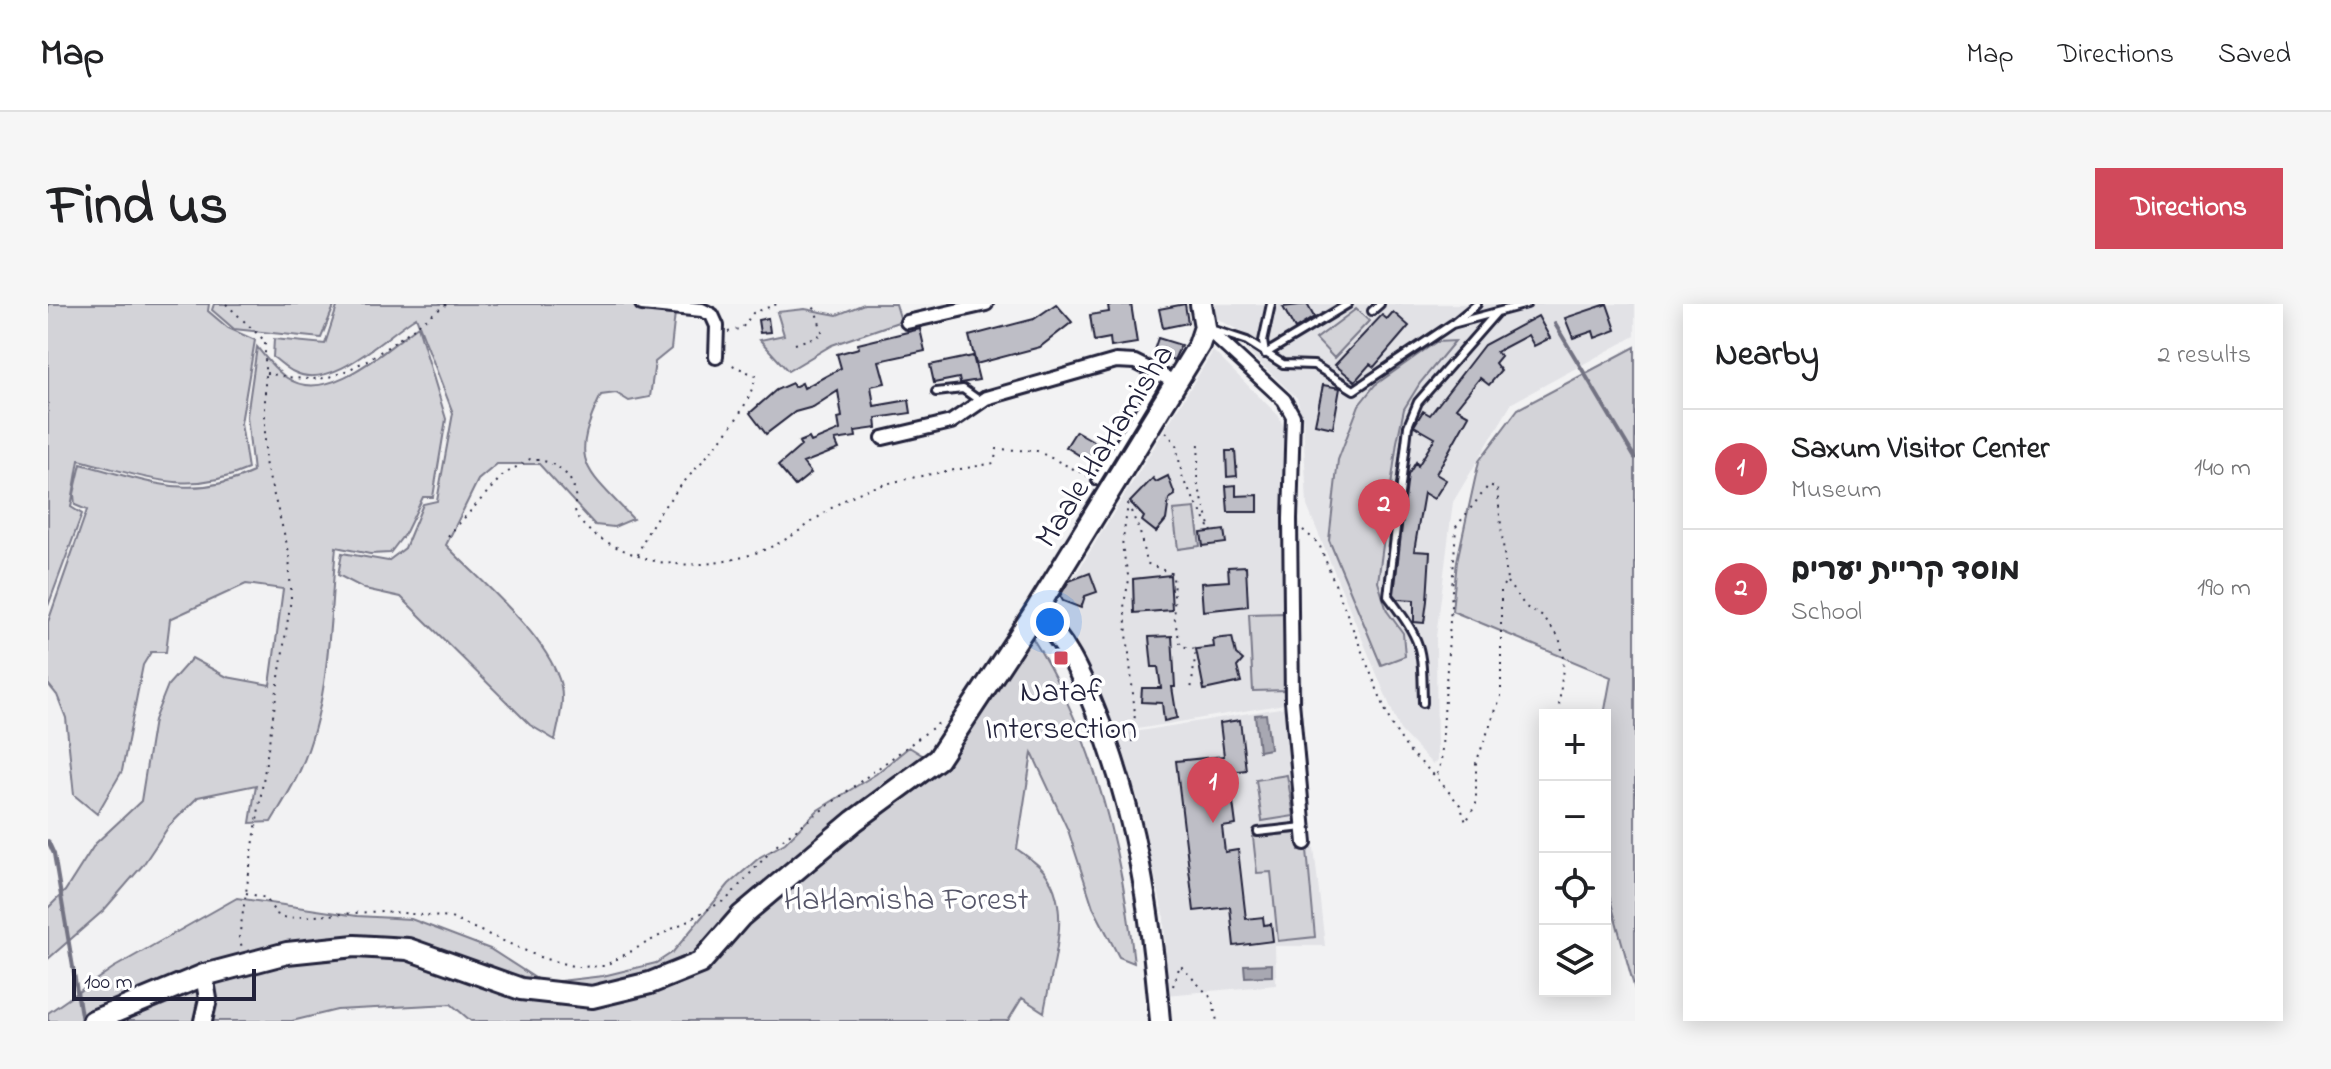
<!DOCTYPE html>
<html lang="en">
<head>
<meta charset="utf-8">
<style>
  :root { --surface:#fff; --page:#f6f6f6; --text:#202124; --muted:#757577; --line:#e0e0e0; --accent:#d1495b }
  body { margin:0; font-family:"Indie Flower","Playpen Sans Hebrew",sans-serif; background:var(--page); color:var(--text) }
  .controls { position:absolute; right:24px; bottom:24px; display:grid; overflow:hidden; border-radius:0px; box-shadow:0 4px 20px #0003 }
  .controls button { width:72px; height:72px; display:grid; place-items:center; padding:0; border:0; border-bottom:2px solid var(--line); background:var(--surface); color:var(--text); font:40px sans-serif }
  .scale { position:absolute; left:24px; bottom:20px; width:184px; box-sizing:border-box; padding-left:8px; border:4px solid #22223b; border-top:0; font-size:22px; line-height:28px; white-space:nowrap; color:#22223b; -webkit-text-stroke:6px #fff; paint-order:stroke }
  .you { position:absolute; left:1002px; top:318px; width:28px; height:28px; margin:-20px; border:6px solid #fff; border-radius:50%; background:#1a73e8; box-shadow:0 0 0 12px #1a73e833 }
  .badge { display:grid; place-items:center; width:52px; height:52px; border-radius:50%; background:var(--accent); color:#fff; font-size:26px; font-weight:700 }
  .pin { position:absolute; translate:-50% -66px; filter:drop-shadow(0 2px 4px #0008) }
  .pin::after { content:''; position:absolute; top:42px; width:28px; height:24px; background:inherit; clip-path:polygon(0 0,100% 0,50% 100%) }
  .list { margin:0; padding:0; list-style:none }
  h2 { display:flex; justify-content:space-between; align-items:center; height:104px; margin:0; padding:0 32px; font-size:34px }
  h2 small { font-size:26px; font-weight:400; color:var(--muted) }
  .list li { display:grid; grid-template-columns:52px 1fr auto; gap:24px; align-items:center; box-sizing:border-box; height:120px; padding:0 32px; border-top:2px solid var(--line) }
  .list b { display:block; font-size:30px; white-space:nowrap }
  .list p { margin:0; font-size:26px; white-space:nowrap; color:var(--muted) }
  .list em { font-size:26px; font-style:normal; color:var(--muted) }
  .icon { flex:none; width:44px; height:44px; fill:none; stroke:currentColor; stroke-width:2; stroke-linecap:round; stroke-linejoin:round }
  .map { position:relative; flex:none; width:1587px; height:717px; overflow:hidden; border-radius:0px }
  header { display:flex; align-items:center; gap:48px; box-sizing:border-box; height:112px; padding:0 40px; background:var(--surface); border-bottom:2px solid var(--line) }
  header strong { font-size:38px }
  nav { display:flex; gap:44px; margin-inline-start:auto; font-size:28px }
  .intro { display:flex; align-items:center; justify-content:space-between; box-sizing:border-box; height:192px; padding:0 48px }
  h1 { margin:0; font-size:56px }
  .button { padding:20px 36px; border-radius:0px; background:var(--accent); color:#fff; font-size:28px; font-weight:700 }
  main { display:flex; gap:48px; padding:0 48px }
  aside { flex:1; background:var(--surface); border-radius:0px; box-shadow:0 4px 20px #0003 }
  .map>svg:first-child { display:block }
  .built { fill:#e2e2e6 }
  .green { fill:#d3d3d8; stroke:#7a7a8a; stroke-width:2 }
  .water { fill:#a8a8b2; stroke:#727282; stroke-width:2 }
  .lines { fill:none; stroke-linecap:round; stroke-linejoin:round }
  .stream { stroke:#727282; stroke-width:4 }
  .building { fill:#bebec6; stroke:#22223b; stroke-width:2 }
  .service-casing { stroke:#22223b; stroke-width:12 }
  .minor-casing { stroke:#22223b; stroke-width:18 }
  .tertiary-casing { stroke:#22223b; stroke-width:22 }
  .secondary-casing { stroke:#22223b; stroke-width:24 }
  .primary-casing { stroke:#22223b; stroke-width:26 }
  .path { stroke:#22223b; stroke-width:2; stroke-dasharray:2 6; stroke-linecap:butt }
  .service { stroke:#fff; stroke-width:6 }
  .minor { stroke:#fff; stroke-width:12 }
  .tertiary { stroke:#fff; stroke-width:16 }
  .secondary { stroke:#fff; stroke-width:18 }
  .primary { stroke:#fff; stroke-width:20 }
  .poi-dot { fill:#d1495b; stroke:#fff; stroke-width:3 }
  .labels { text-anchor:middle; stroke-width:7; stroke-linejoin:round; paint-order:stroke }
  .street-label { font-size:32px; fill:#22223b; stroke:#fff }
  .poi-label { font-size:32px; fill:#22223b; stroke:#fff }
  .park-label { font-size:32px; fill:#57576a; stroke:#fff }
</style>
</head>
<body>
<header>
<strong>Map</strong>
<nav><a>Map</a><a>Directions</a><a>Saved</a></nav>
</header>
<div class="intro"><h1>Find us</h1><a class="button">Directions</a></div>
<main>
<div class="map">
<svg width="1587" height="717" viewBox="0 0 1587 717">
  <rect width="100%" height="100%" fill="#f2f2f3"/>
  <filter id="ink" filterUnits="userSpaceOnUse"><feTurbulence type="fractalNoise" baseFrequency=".0125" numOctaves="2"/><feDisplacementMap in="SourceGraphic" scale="16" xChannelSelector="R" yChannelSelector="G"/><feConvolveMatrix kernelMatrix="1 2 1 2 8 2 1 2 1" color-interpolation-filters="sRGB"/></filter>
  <g filter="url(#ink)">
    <!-- built -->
    <path class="built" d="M1162,0H1587V32L1464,99L1405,198L1388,333L1389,457L1384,460L1352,426L1259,202L1255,117L1249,94L1198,46L1199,31L1168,14Z
      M1165,47L1231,112L1242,138L1255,397L1066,429L1006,306Z
      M1250,401L1277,642H1227L1228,681L1118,691L1116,614L1091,498L1068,431Z"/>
    <!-- green -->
    <path class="green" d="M0,0H161L160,7L180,24L207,36L193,119L200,165C137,193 93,171 31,156L23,203L34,210L0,302Z
      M166,0H287L273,34L186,25L164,6Z
      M290,0H628L623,45L607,58L602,93L581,97L568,89L553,91C520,161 538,164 585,215L566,223L547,221L491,160H449L430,176L398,241C433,278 494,327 511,375C518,394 511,417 507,436L482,421L353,293L317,285L290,271L294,249L340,257L357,244L375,200L389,197L405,109L368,13C338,31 284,88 246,68C239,65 232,58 225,53L226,35L277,40Z
      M816,0H848L853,17L784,41L740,67L712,36L736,31L729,8L757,5L789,11Z
      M1308,5L1321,17L1286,54L1268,35Z
      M370,22L398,115L385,193H375L358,228L342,249L322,250L288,243C281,317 283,394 253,464C245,483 233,501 223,518L202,519L208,481L150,493L121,522L95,561L56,606L0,655V604L17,587L47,540L93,497L106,416L120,381L144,354L179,373L222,381L235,285L198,280L122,315L118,348H103L95,361L74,467L49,510L26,491L18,414L9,391L0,380V318L39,206L27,201L26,190L33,160C96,176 143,198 205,168L199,112L209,43C218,54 227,66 239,74C280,102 339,44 370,22Z
      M1407,37L1372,79L1356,105L1349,138L1330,278L1339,307L1355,329L1357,352L1333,361L1281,236L1290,156L1311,101L1327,81L1388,38Z
      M1587,43V686L1557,577L1556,411L1563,373L1404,307L1409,257L1431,157L1470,105Z
      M1147,204L1152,242L1130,245L1125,206Z
      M1235,309L1239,386L1205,387L1201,310Z
      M982,330C1044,427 1074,545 1086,659L1071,653L1045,603L1020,526L984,449L969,545C977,551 986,557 993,564C1028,601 1003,665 996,708L974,694L960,717H423L403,700L289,706L244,717H0V709L65,664L189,594L309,612L363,615L442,645L495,679L555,672L608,659L625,648L681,580L712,553L737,539L770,506L828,470L861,443L887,459Z
      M1239,471L1246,512L1214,517L1208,476Z
      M1250,529L1251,546H1259L1267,633L1230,637L1223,568L1209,569L1205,533Z"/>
    <!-- water -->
    <path class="water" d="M1218,410L1222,445L1211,447L1207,411Z
      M1224,660V672L1197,673L1196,661Z"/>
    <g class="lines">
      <!-- stream -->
      <path class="stream" d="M1507,20L1587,154
        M0,537L6,550L34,717"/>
    </g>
    <!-- building -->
    <path class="building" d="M1008,0L1024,18L992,43L928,60L921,32L986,15Z
      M1083,0L1089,39L1063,43L1062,34L1046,37L1042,11L1061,8L1060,1Z
      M1137,0L1140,19L1115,24L1111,5Z
      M1259,0L1266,13L1247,25L1235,3Z
      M1559,0L1568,26L1547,34L1545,27L1525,34L1517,14Z
      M1345,8L1361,22L1326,63L1322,60L1307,77L1287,61L1334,11L1339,15Z
      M1490,12L1502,34L1486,42L1480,31L1448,48L1453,52L1447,59L1453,67L1441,81L1432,74L1408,104L1421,111L1388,170L1398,176L1386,195L1376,189L1366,247L1382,248L1379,297L1376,319L1366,318V296L1350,295L1346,290L1360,171L1368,158L1370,162L1387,134L1366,122L1375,107L1382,111L1436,41Z
      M720,14L722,28L712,29L710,16Z
      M872,25L877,47L831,57L837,79L823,82L826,102L861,96L863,109L828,114L829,124L807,127L808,133L787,136L791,145L755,159L763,169L747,182L730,162L753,142L751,138L761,134L763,138L792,126L790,114L794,113L790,87L765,103L747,108L718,130L702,109L728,86L744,79L746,83L754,79L756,84L793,64L789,50L811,44L810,40Z
      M1110,34L1133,41L1126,56L1105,49Z
      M925,52L931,76L912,79L911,74L886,79L882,61Z
      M1275,81L1292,84L1285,124L1267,120Z
      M1028,127L1049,139L1039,156L1018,143Z
      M1178,147H1187L1189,172L1179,173Z
      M1120,172L1127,191L1121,195L1118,216L1108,228L1094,217L1096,213L1082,198L1105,174L1108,178Z
      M1188,181V192L1210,191V208H1180L1178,182Z
      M1176,226L1178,239L1155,242L1153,229Z
      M1198,262L1200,302L1155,307L1153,279L1181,277L1180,263Z
      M1042,269L1049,288L1037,292L1033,304L1015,297L1012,292L1021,277Z
      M1122,271L1124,306L1086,309L1085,275Z
      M1124,332L1127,383H1124L1129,414L1116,417L1114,399L1093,398L1094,384H1113L1110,363H1104L1101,333Z
      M1184,333L1188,350L1195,356L1189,363L1193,378L1156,386L1148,345L1166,343L1165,335Z
      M1192,416L1198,466L1181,468L1188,521L1174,523L1177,548L1190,546L1198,615L1215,613L1216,621L1223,620L1225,637L1186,642L1182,603L1146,607L1128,457L1176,452L1172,419Z"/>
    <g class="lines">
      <!-- service casing -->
      <g class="service-casing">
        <path id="service" d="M1223,0L1215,37L1217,50L1300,0
          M1324,7L1332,0
          M1407,18L1429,0
          M1166,26L1199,37L1235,60L1266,61L1306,86L1404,20L1479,0
          M888,88L915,85L932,97
          M1048,177L1113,70
          M1375,399C1374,342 1375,339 1340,292L1360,122L1370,98L1448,9
          M1210,528L1255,523"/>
      </g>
      <!-- minor casing -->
      <g class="minor-casing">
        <path id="minor" d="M594,0L654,6L664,11L669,22L668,53
          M859,18L938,0
          M1157,23L1236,96L1245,112L1242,215L1244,397L1257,539
          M835,134L903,118L938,94L1068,57L1087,58L1129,79"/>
      </g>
      <!-- tertiary casing -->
      <g class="tertiary-casing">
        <path id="tertiary" d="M155,717L160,695L156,671"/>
      </g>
      <!-- secondary casing -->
      <g class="secondary-casing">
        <path id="secondary" d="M987,308C1018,336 1032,369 1047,406C1088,507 1103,609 1112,717"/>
      </g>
      <!-- primary casing -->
      <g class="primary-casing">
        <path id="primary" d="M45,717L156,671L239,649L307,642L360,645L473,685L544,693L602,679L652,659L693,612L806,517L890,455L987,308L1151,41L1157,23L1153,0"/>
      </g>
      <!-- path -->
      <path class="path" d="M178,0L217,37V158L241,248L243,295L191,634L194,643
        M680,28L694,24L705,9L729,0
        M747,40L775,30L767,5L761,0
        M218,69C240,73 265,79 287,71C327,57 364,24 399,0
        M1118,128L1128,140L1135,176L1164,228L1149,178L1151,139
        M1255,226L1271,240L1343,420L1360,446L1388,473L1393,458L1408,223L1441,181L1449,184L1459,277L1453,284V392L1428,459V500L1418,518L1412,501L1388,473
        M400,232L455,171L482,155C503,156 522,166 527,188C528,196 525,205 529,212C539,232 575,247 596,254C642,269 707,257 748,229C772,213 793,194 821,185C861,172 905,167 946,159L949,145L989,147L1040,172
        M590,251C614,180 691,140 708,72L680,59
        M1459,278L1478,303L1495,313L1511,333L1516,354L1511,402
        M1084,438L1087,410L1076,299L1081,276L1074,242L1080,200L1092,228L1098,259L1125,270L1127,318L1133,342L1148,345L1143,387
        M198,589L218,594L228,610L239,614L335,607L403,614L494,654L529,663L556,662L679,595L731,538L895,416
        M1125,682L1132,661L1164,695L1169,717"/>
      <!-- service -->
      <use href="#service" class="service"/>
      <!-- minor -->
      <use href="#minor" class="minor"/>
      <!-- tertiary -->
      <use href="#tertiary" class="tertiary"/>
      <!-- secondary -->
      <use href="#secondary" class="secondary"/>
      <!-- primary -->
      <use href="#primary" class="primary"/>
    </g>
  </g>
  <!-- markers -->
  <rect class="poi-dot" x="1005" y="346" width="16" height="16" rx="4"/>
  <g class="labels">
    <!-- street labels -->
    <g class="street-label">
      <text transform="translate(1055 141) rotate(-58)" y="11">Maale HaHamisha</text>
    </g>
    <!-- poi labels -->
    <g class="poi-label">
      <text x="1013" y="397">Nataf<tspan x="1013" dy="37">Intersection</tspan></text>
    </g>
    <!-- park labels -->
    <g class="park-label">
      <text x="858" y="605">HaHamisha Forest</text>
    </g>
  </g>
</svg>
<div class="controls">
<button>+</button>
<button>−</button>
<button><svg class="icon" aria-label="locate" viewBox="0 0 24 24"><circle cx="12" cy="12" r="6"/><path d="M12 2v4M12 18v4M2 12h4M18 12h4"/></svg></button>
<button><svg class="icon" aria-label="layers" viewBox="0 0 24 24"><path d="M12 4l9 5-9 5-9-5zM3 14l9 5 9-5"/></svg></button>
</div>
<div class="scale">100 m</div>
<div class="you"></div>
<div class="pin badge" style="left:1165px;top:519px">1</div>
<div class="pin badge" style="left:1336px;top:241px">2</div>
</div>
<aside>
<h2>Nearby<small>2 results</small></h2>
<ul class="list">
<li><span class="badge">1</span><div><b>Saxum Visitor Center</b><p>Museum</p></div><em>140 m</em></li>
<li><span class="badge">2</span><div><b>מוסד קריית יערים</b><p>School</p></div><em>190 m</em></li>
</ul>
</aside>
</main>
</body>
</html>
